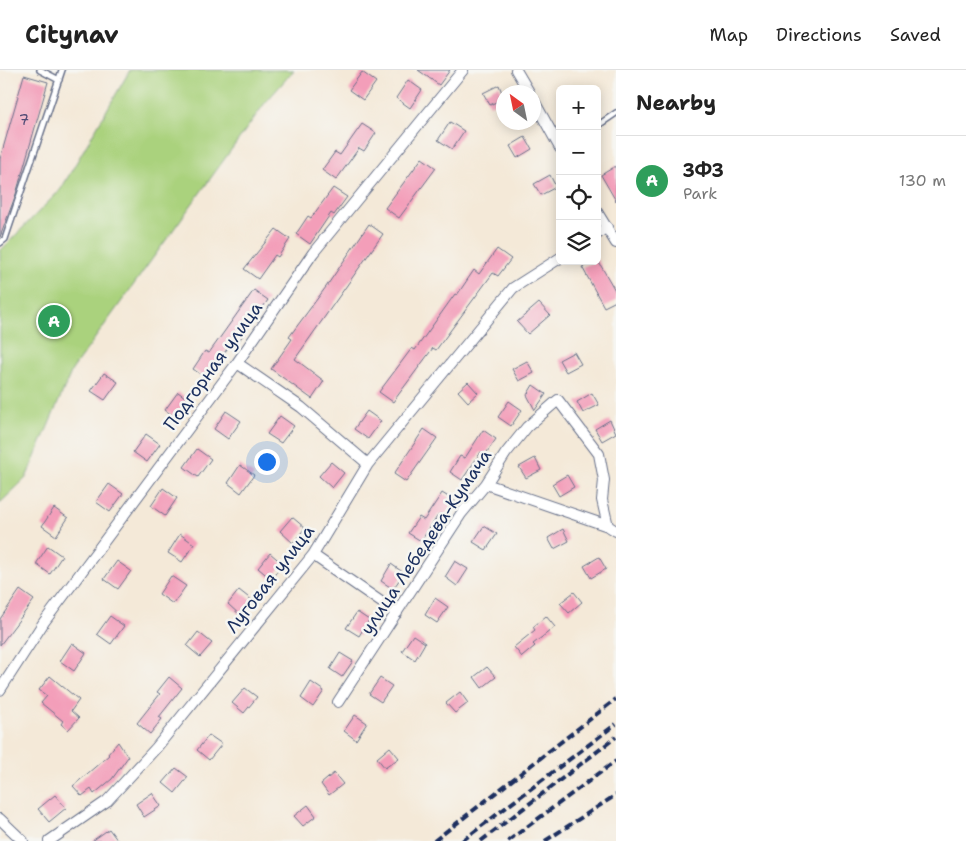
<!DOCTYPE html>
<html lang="en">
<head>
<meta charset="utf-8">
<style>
  :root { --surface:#fff; --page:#f2f2f2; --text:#222; --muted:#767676; --line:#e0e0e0; --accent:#d1495b }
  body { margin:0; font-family:"Shantell Sans",sans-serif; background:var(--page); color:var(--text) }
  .controls { position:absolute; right:15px; top:15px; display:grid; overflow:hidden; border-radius:8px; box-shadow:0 2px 12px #0003 }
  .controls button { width:45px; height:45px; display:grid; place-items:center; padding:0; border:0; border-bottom:1px solid var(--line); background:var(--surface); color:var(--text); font:25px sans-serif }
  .compass { position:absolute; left:496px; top:15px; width:45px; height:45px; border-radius:50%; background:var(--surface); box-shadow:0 2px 12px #0003; rotate:327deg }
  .you { position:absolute; left:266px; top:391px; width:18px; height:18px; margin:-12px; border:4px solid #fff; border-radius:50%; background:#1a73e8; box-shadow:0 0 0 8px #1a73e833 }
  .badge { display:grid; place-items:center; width:32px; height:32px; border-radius:50%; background:var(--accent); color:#fff; font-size:16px; font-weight:700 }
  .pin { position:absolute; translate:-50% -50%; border:2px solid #fff; box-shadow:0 1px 5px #0006 }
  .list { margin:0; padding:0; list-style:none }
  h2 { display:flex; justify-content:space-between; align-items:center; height:65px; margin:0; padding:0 20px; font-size:21px }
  h2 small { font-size:16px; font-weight:400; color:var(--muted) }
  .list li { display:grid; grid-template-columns:32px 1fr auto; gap:15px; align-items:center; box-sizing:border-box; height:90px; padding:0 20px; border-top:1px solid var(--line) }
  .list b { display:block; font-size:19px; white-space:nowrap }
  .list p { margin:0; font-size:16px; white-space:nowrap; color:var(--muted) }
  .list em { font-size:16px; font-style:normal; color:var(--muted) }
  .icon { flex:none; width:28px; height:28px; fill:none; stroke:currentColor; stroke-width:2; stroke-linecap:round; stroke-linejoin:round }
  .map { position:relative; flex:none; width:616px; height:771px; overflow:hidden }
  header { display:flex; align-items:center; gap:30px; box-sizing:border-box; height:70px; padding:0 25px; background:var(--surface); border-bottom:1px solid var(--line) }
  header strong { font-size:24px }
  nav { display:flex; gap:28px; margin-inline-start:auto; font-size:18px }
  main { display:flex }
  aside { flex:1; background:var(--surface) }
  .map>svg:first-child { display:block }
  .green { fill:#aad27d; stroke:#62806e }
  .building { fill:#f39eb9 }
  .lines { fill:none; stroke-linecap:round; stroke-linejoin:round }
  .service-casing { stroke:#677089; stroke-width:8 }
  .minor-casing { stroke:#677089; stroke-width:12 }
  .service { stroke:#fff; stroke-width:5 }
  .minor { stroke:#fff; stroke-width:10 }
  .rail { stroke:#1b2f5e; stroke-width:4; stroke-dasharray:8 4; stroke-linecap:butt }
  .labels { text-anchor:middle; stroke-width:5; stroke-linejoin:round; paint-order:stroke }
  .number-label { font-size:15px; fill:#514b75 }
  .street-label { font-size:18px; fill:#1b2f5e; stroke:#f6f6f2 }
</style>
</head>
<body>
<header>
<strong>Citynav</strong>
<nav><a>Map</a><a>Directions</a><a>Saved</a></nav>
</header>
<main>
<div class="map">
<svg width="616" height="771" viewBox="0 0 616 771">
  <rect width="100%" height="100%" fill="#f6f6f2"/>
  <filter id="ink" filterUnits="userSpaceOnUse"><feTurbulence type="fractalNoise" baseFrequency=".02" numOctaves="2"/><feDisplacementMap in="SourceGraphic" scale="10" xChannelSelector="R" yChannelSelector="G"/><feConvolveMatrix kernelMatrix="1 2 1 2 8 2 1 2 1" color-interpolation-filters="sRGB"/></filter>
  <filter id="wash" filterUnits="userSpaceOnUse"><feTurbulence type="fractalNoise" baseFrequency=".0096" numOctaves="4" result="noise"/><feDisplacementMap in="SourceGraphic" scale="20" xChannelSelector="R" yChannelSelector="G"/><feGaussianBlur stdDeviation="1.12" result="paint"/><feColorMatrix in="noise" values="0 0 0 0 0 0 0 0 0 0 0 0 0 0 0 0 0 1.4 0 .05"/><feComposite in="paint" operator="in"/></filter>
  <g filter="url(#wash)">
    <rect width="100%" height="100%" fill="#f4e9d8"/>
    <!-- green -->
    <path class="green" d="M130,0H294L265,33L72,300L26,408L0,433V181L61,119Z"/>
    <g id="blocks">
      <!-- building -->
      <path class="building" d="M418,0H450L439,15Z
        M362,2L376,12L363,30L349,20Z
        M24,5L48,12L16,124L0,167V89Z
        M408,10L422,20L410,38L396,28Z
        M499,15L504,28L490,35L483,23Z
        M450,52L464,61L452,79L438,70Z
        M362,54L376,63L364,81L359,78L336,110L322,100L335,82L340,85Z
        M525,67L532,79L517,88L510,76Z
        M422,88L436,98L399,148L385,138Z
        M616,96V131L601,105Z
        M550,105L556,117L541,125L534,114Z
        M333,118L347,127L334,145L331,143L310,174L296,164L308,146L311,148Z
        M369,154L383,164L295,289L324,311L312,329L271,299L292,269L289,267L326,217Z
        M276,159L290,169L278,187L275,185L258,209L244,199Z
        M497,179L511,189L498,206L493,203L436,280L433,278L393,332L379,322L412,278L415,280L455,224L457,225L474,200L479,204Z
        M597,189L616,222V231L604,237L582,197L597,191Z
        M254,220L268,230L233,279L229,276L207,309L193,299L205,281L209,283Z
        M539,233L550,245L528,264L517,252Z
        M574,282L581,294L566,302L559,290Z
        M527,291L534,303L519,311L512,299Z
        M104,303L118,312L105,330L91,321Z
        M468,312L478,323L468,332L458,321Z
        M533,315L546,324L535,340L527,325Z
        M178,322L192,332L179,350L165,340Z
        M592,323L599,335L583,343L577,332Z
        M509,331L522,340L511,356L498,347Z
        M226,341L241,351L228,369L214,359Z
        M367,341L381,351L368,369L354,359Z
        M280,346L294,356L281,373L267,364Z
        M610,350L616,363L602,371L595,359Z
        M424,359L437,368L406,412L394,404Z
        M483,360L496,369L485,385L481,382L462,410L450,402L460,386L465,388Z
        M146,364L160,374L147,392L133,382Z
        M197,379L211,389L198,407L184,397Z
        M535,388L541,400L526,408L519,397Z
        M331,392L344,403L332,418L319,406Z
        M240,395L254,405L241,423L228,413Z
        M567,405L574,417L559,426L552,414Z
        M109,414L123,424L110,442L96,432Z
        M163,418L177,428L165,446L151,436Z
        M442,423L455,431L444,447L439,444L421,471L408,463L419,447L424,450Z
        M54,438L68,448L56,466L42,456Z
        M292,447L305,458L293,473L280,461Z
        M484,456L497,464L486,480L473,472Z
        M563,459L569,471L554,479L548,468Z
        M180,464L194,474L182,492L168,483Z
        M48,476L62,486L50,504L36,494Z
        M270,483L283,494L271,509L258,498Z
        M599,487L606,499L591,508L584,496Z
        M117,491L131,501L118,519L104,509Z
        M455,491L468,499L457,516L445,507Z
        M391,494L404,503L393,519L381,511Z
        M171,506L186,516L173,534L159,524Z
        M20,520L34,530L0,575V549Z
        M239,520L253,531L241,546L228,534Z
        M574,522L582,532L569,543L560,533Z
        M435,528L448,537L437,553L425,545Z
        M357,542L369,550L359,566L346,558Z
        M110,546L124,556L111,574L97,564Z
        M546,546L555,557L533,574L535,576L522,587L514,577L535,560L533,557Z
        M198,562L212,573L200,587L187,576Z
        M413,565L425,573L415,590L402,581Z
        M72,573L86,583L74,601L60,591Z
        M340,583L353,591L342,607L330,599Z
        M487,597L496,607L482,618L474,607Z
        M50,606L79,630L71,641L79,648L68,660L61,654L63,651L41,633L47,626L39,620Z
        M169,607L182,618L159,647L162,649L150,664L137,653L160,624L157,622Z
        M380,608L392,616L381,632L369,624Z
        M311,612L324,621L313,637L301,628Z
        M245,618L257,627L244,643L232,633Z
        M460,622L468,633L455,643L446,633Z
        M355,645L367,653L356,670L344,661Z
        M209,665L222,674L209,690L197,680Z
        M118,672L128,687L112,709L94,724L91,719L82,726L73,716L109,685L108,684Z
        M390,677L399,688L385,698L377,688Z
        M176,698L188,707L175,723L163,713Z
        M334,703L343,714L329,725L321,714Z
        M152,723L161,736L144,747L136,734Z
        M55,725L66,738L49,752L38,739Z
        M308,735L316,746L303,756L294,746Z
        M109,759L118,771H92Z"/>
    </g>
  </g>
  <g filter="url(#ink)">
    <use href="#blocks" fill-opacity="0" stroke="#677089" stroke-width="1"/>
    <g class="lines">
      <!-- service casing -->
      <g class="service-casing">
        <path id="service" d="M40,0L59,10
          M597,56L616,43
          M0,173L5,169L62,0"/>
      </g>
      <!-- minor casing -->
      <g class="minor-casing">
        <path id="minor" d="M516,0L529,22
          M534,31L560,78
          M597,142L616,173
          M597,164L607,157
          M237,293L301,337L368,394
          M486,414L608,456L616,461
          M313,485L397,543
          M0,620L44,552L237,293L313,183L463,0
          M338,632L461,444L486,414L506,383L527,357L558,330L599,384L604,410L602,430L608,456
          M0,749L23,771
          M49,771L107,731L156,678L313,485L368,394L513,218L560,188"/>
      </g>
      <!-- service -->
      <use href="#service" class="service"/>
      <!-- minor -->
      <use href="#minor" class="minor"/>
      <!-- rail -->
      <path class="rail" d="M434,771L616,629
        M462,771L616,654
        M481,771L616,667
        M508,771L616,691
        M545,771L616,725"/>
    </g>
  </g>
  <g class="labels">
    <!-- number labels -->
    <g class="number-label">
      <text x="24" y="55">7</text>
    </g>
    <!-- street labels -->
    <g class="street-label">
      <text transform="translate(213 296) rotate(-54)" y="6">Подгорная улица</text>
      <text transform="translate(426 472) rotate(-56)" y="6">улица Лебедева-Кумача</text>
      <text transform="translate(270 509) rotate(-52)" y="6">Луговая улица</text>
    </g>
  </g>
</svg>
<div class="controls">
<button>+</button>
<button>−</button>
<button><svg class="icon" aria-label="locate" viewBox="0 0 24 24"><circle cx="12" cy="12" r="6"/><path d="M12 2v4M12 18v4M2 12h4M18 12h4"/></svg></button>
<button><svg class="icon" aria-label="layers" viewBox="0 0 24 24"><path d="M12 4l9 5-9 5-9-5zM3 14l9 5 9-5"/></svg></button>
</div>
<svg class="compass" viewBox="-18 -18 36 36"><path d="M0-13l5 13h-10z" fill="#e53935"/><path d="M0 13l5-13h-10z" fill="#767676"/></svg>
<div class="you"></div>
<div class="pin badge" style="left:54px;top:251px;background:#2e9e5b">A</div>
</div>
<aside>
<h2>Nearby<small></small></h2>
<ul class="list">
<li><span class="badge" style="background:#2e9e5b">A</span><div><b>ЗФЗ</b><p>Park</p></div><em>130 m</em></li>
</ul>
</aside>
</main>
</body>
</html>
